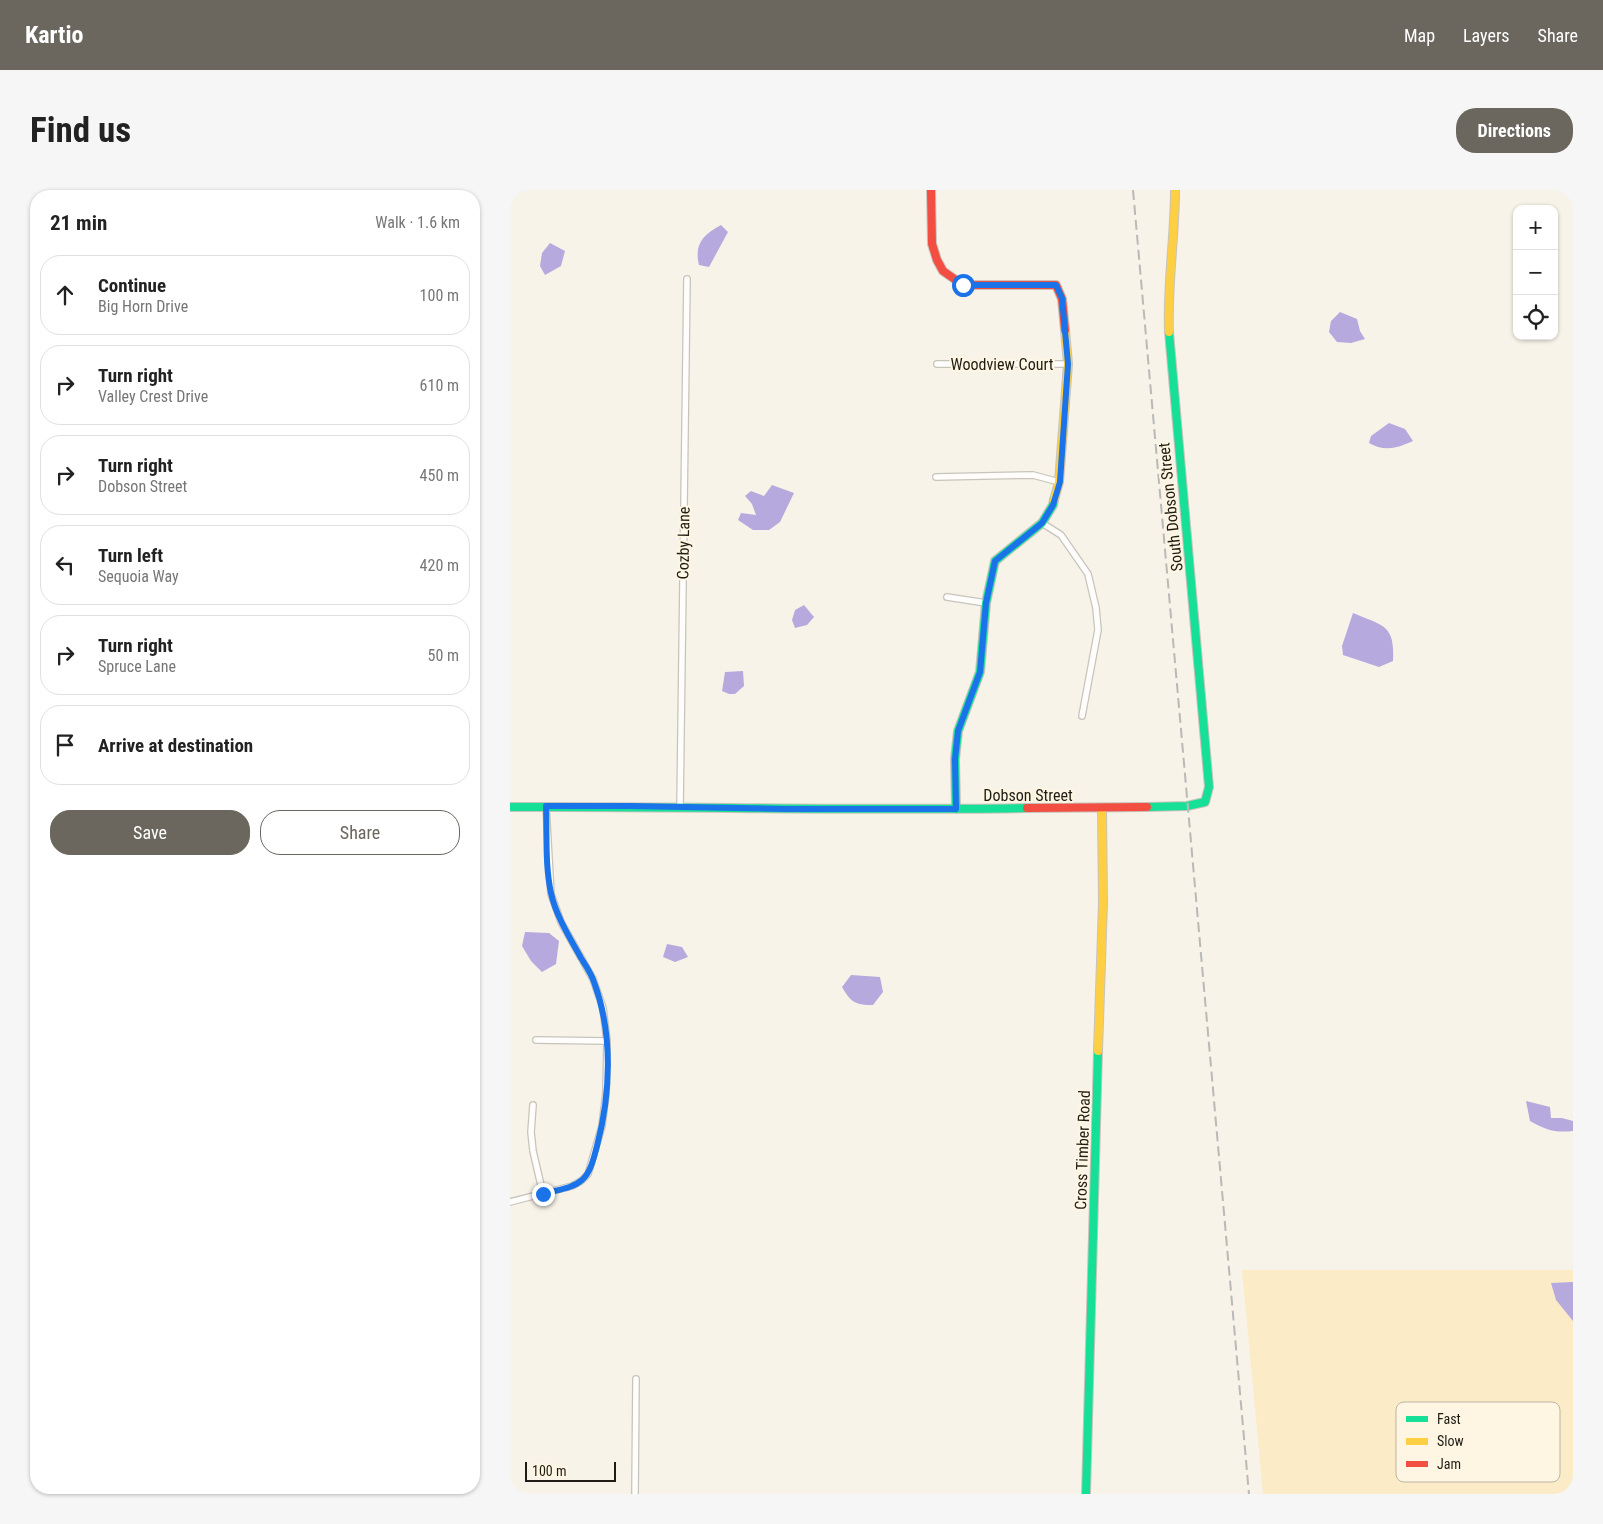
<!DOCTYPE html>
<html lang="en">
<head>
<meta charset="utf-8">
<style>
  :root { --surface:#fff; --page:#f6f6f6; --text:#222; --muted:#767676; --line:#e0e0e0; --accent:#6b675f }
  body { margin:0; font-family:"Roboto Condensed",sans-serif; background:var(--page); color:var(--text) }
  .controls { position:absolute; right:15px; top:15px; display:grid; overflow:hidden; border-radius:10px; box-shadow:0 1px 4px #0004 }
  .controls button { width:45px; height:45px; display:grid; place-items:center; padding:0; border:0; border-bottom:1px solid var(--line); background:var(--surface); color:var(--text); font:25px sans-serif }
  .scale { position:absolute; left:15px; bottom:12px; width:91px; box-sizing:border-box; padding-left:5px; border:2px solid #1f1c15; border-top:0; font-size:14px; line-height:18px; white-space:nowrap; color:#1f1c15; -webkit-text-stroke:4px #fef6e2; paint-order:stroke }
  .stop { position:absolute; width:15px; height:15px; margin:-11px; border:4px solid #1a73e8; border-radius:50%; background:#fff }
  .stop.end { background:#1a73e8; border-color:#fff; box-shadow:0 1px 5px #0008 }
  .list { margin:0; padding:0; list-style:none }
  h2 { display:flex; justify-content:space-between; align-items:center; height:65px; margin:0; padding:0 20px; font-size:21px }
  h2 small { font-size:16px; font-weight:400; color:var(--muted) }
  .list li { display:grid; grid-template-columns:32px 1fr auto; gap:15px; align-items:center; box-sizing:border-box; height:80px; margin:0 10px 10px; padding:0 10px; border:1px solid var(--line); border-radius:20px }
  .list b { display:block; font-size:19px; white-space:nowrap }
  .list p { margin:0; font-size:16px; white-space:nowrap; color:var(--muted) }
  .list em { font-size:16px; font-style:normal; color:var(--muted) }
  .actions { display:flex; gap:10px; padding:15px 20px }
  .actions a { flex:1; padding:11px 0; border:1px solid var(--accent); border-radius:20px; text-align:center; font-size:18px; color:var(--accent) }
  .actions .main { background:var(--accent); color:#fff }
  .icon { flex:none; width:28px; height:28px; fill:none; stroke:currentColor; stroke-width:2; stroke-linecap:round; stroke-linejoin:round }
  .map { position:relative; flex:none; width:1063px; height:1304px; overflow:hidden; border-radius:20px }
  header { display:flex; align-items:center; gap:30px; box-sizing:border-box; height:70px; padding:0 25px; background:var(--accent); color:#fff }
  header strong { font-size:24px }
  nav { display:flex; gap:28px; margin-inline-start:auto; font-size:18px }
  .intro { display:flex; align-items:center; justify-content:space-between; box-sizing:border-box; height:120px; padding:0 30px }
  h1 { margin:0; font-size:35px }
  .button { padding:12px 22px; border-radius:20px; background:var(--accent); color:#fff; font-size:18px; font-weight:700 }
  main { display:flex; gap:30px; padding:0 30px }
  aside { flex:1; background:var(--surface); border-radius:20px; box-shadow:0 1px 4px #0004 }
  .map>svg:first-child { display:block }
  .green { fill:#fbecc7 }
  .water { fill:#b6a9de }
  .lines { fill:none; stroke-linecap:round; stroke-linejoin:round }
  .street-casing { stroke:#c8c4bb; stroke-width:8 }
  .fast-casing { stroke:#c8c4bb; stroke-width:10 }
  .slow-casing { stroke:#c8c4bb; stroke-width:10 }
  .jam-casing { stroke:#c8c4bb; stroke-width:10 }
  .street { stroke:#fefdfc; stroke-width:5.5 }
  .fast { stroke:#16e098; stroke-width:8 }
  .slow { stroke:#ffcf43; stroke-width:8 }
  .jam { stroke:#f24e42; stroke-width:8 }
  .rail { stroke:#bab9b7; stroke-width:2; stroke-dasharray:10 5; stroke-linecap:butt }
  .route { stroke:#1a73e8; stroke-width:6 }
  .labels { text-anchor:middle; stroke-width:4; stroke-linejoin:round; paint-order:stroke }
  .street-label { font-size:16px; fill:#1f1c15; stroke:#fef6e2 }
  .key { fill:#fef6e2; stroke:#bbb5a4; stroke-width:1 }
  .key-label { font-size:14px; fill:#1f1c15 }
</style>
</head>
<body>
<header>
<strong>Kartio</strong>
<nav><a>Map</a><a>Layers</a><a>Share</a></nav>
</header>
<div class="intro"><h1>Find us</h1><a class="button">Directions</a></div>
<main>
<aside>
<h2>21 min<small>Walk · 1.6 km</small></h2>
<ul class="list">
<li><svg class="icon" aria-label="ahead" viewBox="0 0 24 24"><path d="M12 20V5M6 11l6-6 6 6"/></svg><div><b>Continue</b><p>Big Horn Drive</p></div><em>100 m</em></li>
<li><svg class="icon" aria-label="right" viewBox="0 0 24 24"><path d="M7 20v-9h11M14 6l5 5-5 5"/></svg><div><b>Turn right</b><p>Valley Crest Drive</p></div><em>610 m</em></li>
<li><svg class="icon" aria-label="right" viewBox="0 0 24 24"><path d="M7 20v-9h11M14 6l5 5-5 5"/></svg><div><b>Turn right</b><p>Dobson Street</p></div><em>450 m</em></li>
<li><svg class="icon" aria-label="left" viewBox="0 0 24 24"><path d="M17 20v-9H6M10 6l-5 5 5 5"/></svg><div><b>Turn left</b><p>Sequoia Way</p></div><em>420 m</em></li>
<li><svg class="icon" aria-label="right" viewBox="0 0 24 24"><path d="M7 20v-9h11M14 6l5 5-5 5"/></svg><div><b>Turn right</b><p>Spruce Lane</p></div><em>50 m</em></li>
<li><svg class="icon" aria-label="arrive" viewBox="0 0 24 24"><path d="M6 21V4h12l-3 4 3 4H6"/></svg><div><b>Arrive at destination</b></div></li>
</ul>
<div class="actions"><a class="main">Save</a><a>Share</a></div>
</aside>
<div class="map">
<svg width="1063" height="1304" viewBox="0 0 1063 1304">
  <rect width="100%" height="100%" fill="#f8f3e8"/>
  <!-- green -->
  <path class="green" d="M732,1080H1063V1304H753Z"/>
  <!-- water -->
  <path class="water" d="M211,35L218,42L199,77L189,75C184,54 193,45 211,35Z
    M40,53L55,61L51,76L35,85L30,76L32,63Z
    M830,122L847,129L850,141L855,149L841,153L827,152L819,142L821,131Z
    M879,233L895,239L903,251C888,258 874,262 859,253L861,246Z
    M262,295L284,303L270,332L259,340H243L228,330L231,323L246,325L242,314L235,306L241,301L254,306Z
    M294,415L304,427L297,435L285,438L282,430L285,420Z
    M843,423C873,436 885,434 883,471L869,477L833,465L832,456Z
    M233,481L234,496L225,504H219L212,501L215,482Z
    M15,742L39,743L49,751L46,774L32,782L21,771L12,756Z
    M157,754L172,757L178,767L165,772L153,767Z
    M341,785L370,787L373,802L363,815C346,815 341,813 332,797Z
    M1016,911L1040,917L1041,928H1052L1063,931V941C1045,943 1036,940 1020,931Z
    M1063,1092V1131L1046,1110L1041,1093Z"/>
  <g class="lines">
    <!-- street casing -->
    <g class="street-casing">
      <path id="street" d="M427,174H558
        M426,287L523,285L549,292
        M532,333L551,345L578,384L586,418L588,440L572,526
        M437,407L476,413
        M170,618L177,89
        M26,850L97,851
        M23,915L21,942L23,961L33,1004
        M0,1012L62,996L71,991L78,984L92,936L96,903L97,851L93,818L83,789L51,732L41,704L36,616
        M125,1304L126,1189"/>
    </g>
    <!-- fast casing -->
    <g class="fast-casing">
      <path id="fast" d="M0,617C172,616 345,621 517,618
        M637,617L677,616L695,612L699,597L659,142
        M446,619L445,569L448,541L470,482L476,413L485,371L532,333L543,315L544,310
        M576,1304L588,861"/>
    </g>
    <!-- slow casing -->
    <g class="slow-casing">
      <path id="slow" d="M659,142C657,95 665,47 665,0
        M544,310L549,292L558,174L555,140
        M588,861L593,713L592,618"/>
    </g>
    <!-- jam casing -->
    <g class="jam-casing">
      <path id="jam" d="M421,0L422,54L427,70L433,81L453,95H546L552,109L555,140
        M517,618L637,617"/>
    </g>
    <!-- street -->
    <use href="#street" class="street"/>
    <!-- fast -->
    <use href="#fast" class="fast"/>
    <!-- slow -->
    <use href="#slow" class="slow"/>
    <!-- jam -->
    <use href="#jam" class="jam"/>
    <!-- rail -->
    <path class="rail" d="M623,0L739,1304"/>
  </g>
  <g class="lines">
    <!-- route -->
    <path class="route" d="M33,1004C45,1000 62,999 72,990C81,982 84,967 87,956C101,903 103,843 84,792C81,783 76,776 71,768C60,748 46,726 41,703C35,676 37,645 36,616H120L275,619H446L445,569L448,541L470,482L476,413L485,371L532,333L543,315L550,292L558,174L552,108L546,95H453"/>
  </g>
  <g class="labels">
    <!-- street labels -->
    <g class="street-label">
      <text x="492" y="180">Woodview Court</text>
      <text transform="translate(660 317) rotate(-96)" y="6">South Dobson Street</text>
      <text transform="translate(173 353) rotate(-89)" y="6">Cozby Lane</text>
      <text x="518" y="611">Dobson Street</text>
      <text transform="translate(572 960) rotate(-88)" y="6">Cross Timber Road</text>
    </g>
  </g>
  <!-- legend -->
  <rect x="886" y="1212" width="164" height="80" rx="8" class="key"/>
  <rect x="896" y="1226" width="22" height="6" fill="#16e098"/>
  <rect x="896" y="1248" width="22" height="7" fill="#ffcf43"/>
  <rect x="896" y="1271" width="22" height="6" fill="#f24e42"/>
  <g class="key-label">
    <text x="927" y="1234">Fast</text>
    <text x="927" y="1256">Slow</text>
    <text x="927" y="1279">Jam</text>
  </g>
</svg>
<div class="controls">
<button>+</button>
<button>−</button>
<button><svg class="icon" aria-label="locate" viewBox="0 0 24 24"><circle cx="12" cy="12" r="6"/><path d="M12 2v4M12 18v4M2 12h4M18 12h4"/></svg></button>
</div>
<div class="scale">100 m</div>
<div class="stop" style="left:453px;top:95px"></div>
<div class="stop end" style="left:33px;top:1004px"></div>
</div>
</main>
</body>
</html>
